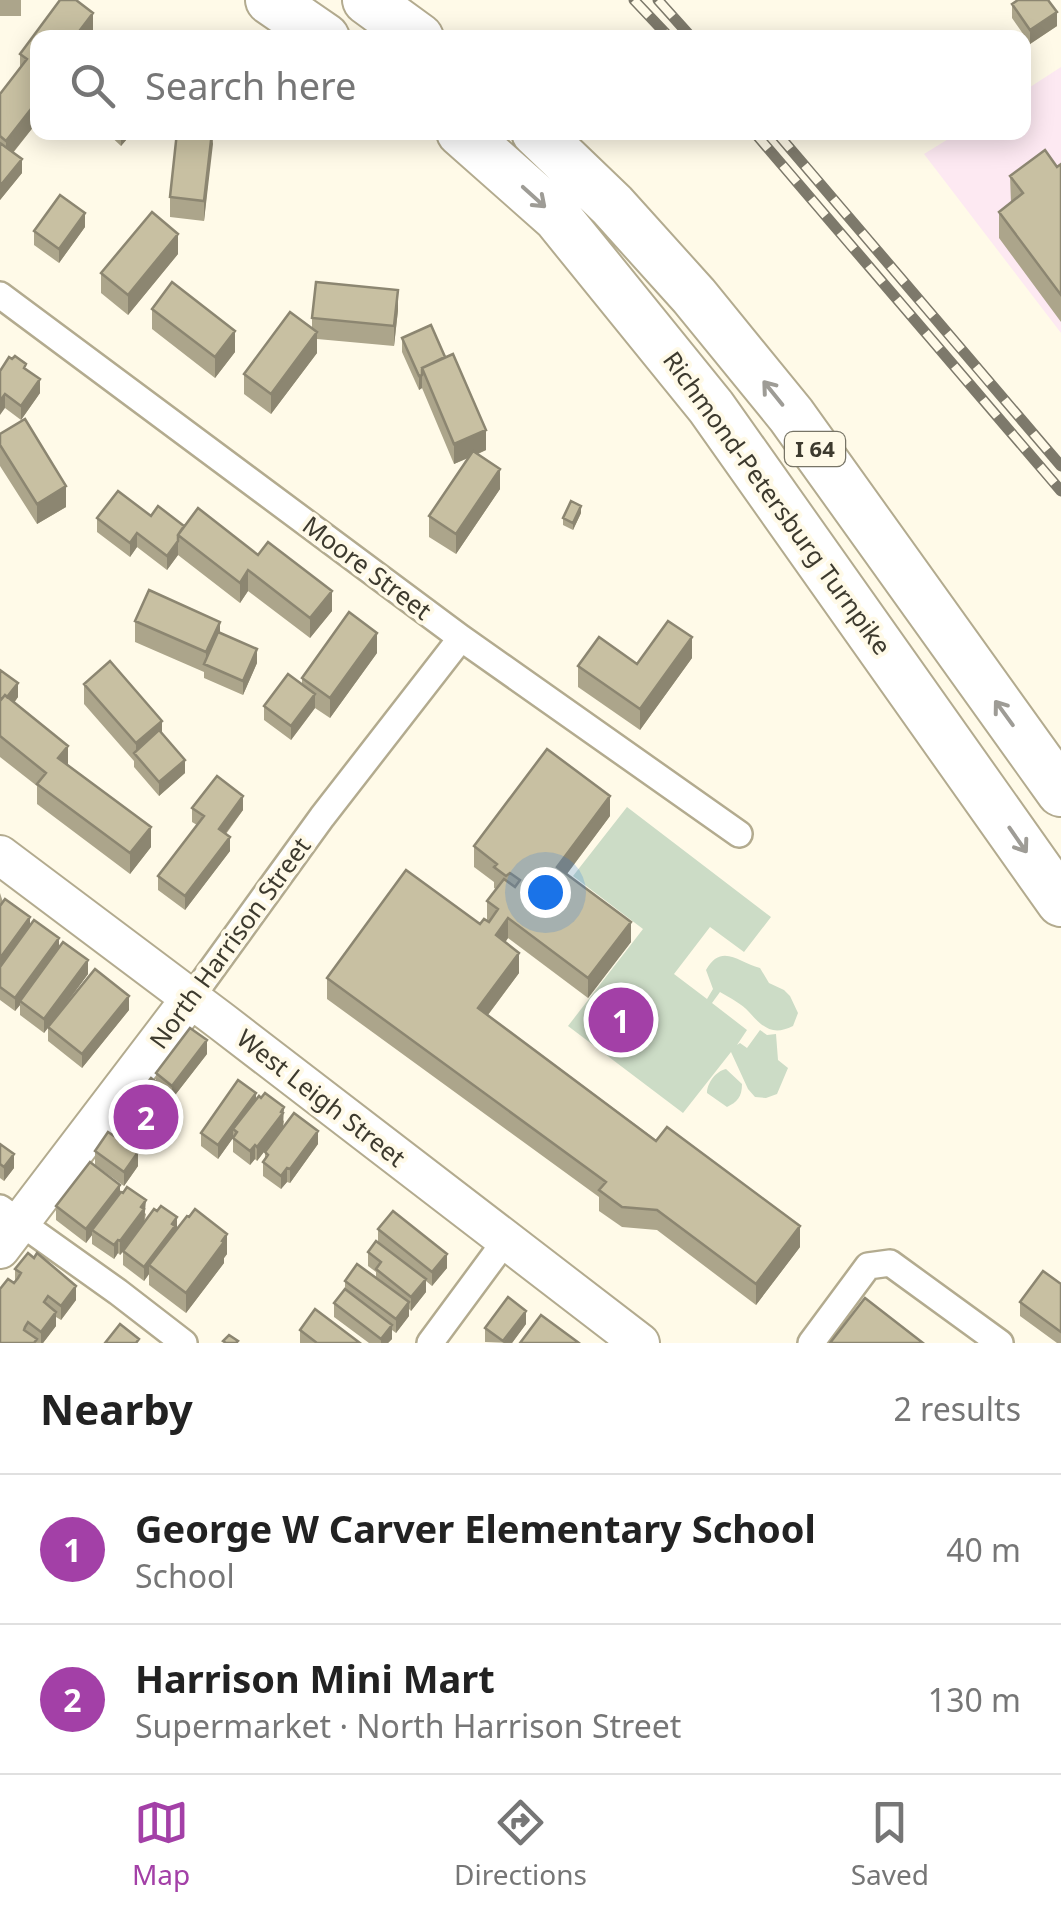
<!DOCTYPE html>
<html lang="en">
<head>
<meta charset="utf-8">
<style>
  :root { --surface:#fff; --page:#f6f6f6; --text:#222; --muted:#767676; --line:#e0e0e0; --accent:#a340a7 }
  body { margin:0; font-family:"Noto Sans",sans-serif; background:var(--page); color:var(--text) }
  .you { position:absolute; left:545px; top:892px; width:35px; height:35px; margin:-25px; border:8px solid #fff; border-radius:50%; background:#1a73e8; box-shadow:0 0 0 15px #1a73e833 }
  .badge { display:grid; place-items:center; width:65px; height:65px; border-radius:50%; background:var(--accent); color:#fff; font-size:32px; font-weight:700 }
  .pin { position:absolute; translate:-50% -50%; border:5px solid #fff; box-shadow:0 2px 10px #0006 }
  .list { margin:0; padding:0; list-style:none }
  h2 { display:flex; justify-content:space-between; align-items:center; height:130px; margin:0; padding:0 40px; font-size:42px }
  h2 small { font-size:32px; font-weight:400; color:var(--muted) }
  .list li { display:grid; grid-template-columns:65px 1fr auto; gap:30px; align-items:center; box-sizing:border-box; height:150px; padding:0 40px; border-top:2px solid var(--line) }
  .list b { display:block; font-size:38px; white-space:nowrap }
  .list p { margin:0; font-size:32px; white-space:nowrap; color:var(--muted) }
  .list em { font-size:32px; font-style:normal; color:var(--muted) }
  .icon { flex:none; width:55px; height:55px; fill:none; stroke:currentColor; stroke-width:2; stroke-linecap:round; stroke-linejoin:round }
  .map { position:relative; flex:none; width:1061px; height:1343px; overflow:hidden }
  .search { position:absolute; background:var(--surface); box-shadow:0 5px 25px #0003; left:30px; right:30px; top:30px; height:110px; display:flex; align-items:center; gap:25px; box-sizing:border-box; padding:0 35px; border-radius:20px; color:var(--muted); font-size:38px }
  .sheet { height:430px; background:var(--surface) }
  nav { display:flex; justify-content:space-around; align-items:center; box-sizing:border-box; height:140px; border-top:2px solid var(--line); background:var(--surface); font-size:28px; color:var(--muted) }
  nav a { display:grid; justify-items:center; gap:5px }
  nav .on { color:var(--accent) }
  .map>svg:first-child { display:block }
  .industrial { fill:#fde9f2 }
  .green { fill:#ccdcc6 }
  .lines { fill:none; stroke-linecap:round; stroke-linejoin:round }
  .street-casing { stroke:#b3ab8f; stroke-width:30 }
  .secondary-casing { stroke:#b3ab8f; stroke-width:42 }
  .highway-casing { stroke:#b3ab8f; stroke-width:52 }
  .street { stroke:#fff; stroke-width:25 }
  .secondary { stroke:#fff; stroke-width:38 }
  .highway { stroke:#fff; stroke-width:48 }
  .rail-casing { stroke:#7d796b; stroke-width:11 }
  .rail { stroke:#fffae8; stroke-width:8; stroke-dasharray:22; stroke-linecap:butt }
  .wall { fill:#aca58b }
  .shaded-wall { fill:#8c8671 }
  .building { fill:#c8c0a2; stroke:#8c8671; stroke-width:2.5 }
  .oneway { stroke:#9e9c96 }
  .labels { text-anchor:middle; stroke-width:8; stroke-linejoin:round; paint-order:stroke }
  .shield { fill:#fffae8; stroke:#777466; stroke-width:2.5 }
  .shield-label { font-size:22px; font-weight:bold; fill:#3d3a2e }
  .street-label { font-size:25px; fill:#3d3a2e; stroke:#fffae8 }
</style>
</head>
<body>
<div class="map">
<svg width="1061" height="1343" viewBox="0 0 1061 1343">
  <rect width="100%" height="100%" fill="#fffae8"/>
  <!-- industrial -->
  <path class="industrial" d="M1061,67V333L924,154L958,133L1024,132V91Z"/>
  <!-- green -->
  <path class="green" d="M627,807L771,917L744,952L710,927L674,974L707,999L713,989L706,970C722,942 739,963 760,968L769,983L784,990L790,996L798,1013L793,1026C773,1036 763,1028 749,1012C742,1004 730,998 720,992L712,1003L747,1030L737,1045L740,1043L747,1048L760,1030L767,1035L776,1034L778,1060L788,1068L777,1094L766,1098L755,1097L748,1089L731,1052L683,1113L568,1026L643,929L573,876Z
    M726,1069L742,1084C742,1097 737,1102 727,1107L707,1093C707,1083 716,1071 726,1069Z"/>
  <g class="lines">
    <!-- street casing -->
    <g class="street-casing">
      <path id="street" d="M0,295L461,638L739,834
        M191,998L322,817L461,638
        M0,1208L118,1292L184,1343
        M430,1343L506,1240
        M811,1343L868,1266L890,1263L1000,1343"/>
    </g>
    <!-- secondary casing -->
    <g class="secondary-casing">
      <path id="secondary" d="M0,855L221,1021L640,1343
        M0,1249L191,998"/>
    </g>
    <!-- highway casing -->
    <g class="highway-casing">
      <path id="highway" d="M270,0L325,38
        M367,0L419,38
        M461,132L557,217L711,407L1061,902
        M536,132L612,205L694,296L791,415L1061,792"/>
    </g>
    <!-- street -->
    <use href="#street" class="street"/>
    <!-- secondary -->
    <use href="#secondary" class="secondary"/>
    <!-- highway -->
    <use href="#highway" class="highway"/>
    <!-- rail casing -->
    <g class="rail-casing">
      <path id="rail" d="M634,0L670,38
        M658,0L692,38
        M754,132L1061,491
        M776,132L1061,466"/>
    </g>
    <!-- rail -->
    <use href="#rail" class="rail"/>
  </g>
  <!-- wall -->
  <path class="wall" d="M0,0H21V16H0Z
    M60,0H76L93,13V33L89,38H38V121L13,153L22,159V173L0,200V94L20,67V54Z
    M1012,4L1057,26L1030,44L1012,18Z
    M106,132H133L121,146Z
    M213,132L204,221L170,217V197Z
    M1061,164V322L999,238V212L1011,203L1010,176L1057,167Z
    M85,227L59,263L34,245V231Z
    M178,254L128,315L101,293V273Z
    M152,309L235,352L215,378L152,329Z
    M398,310L394,346L317,339V353L271,414L244,394V374L312,328V318Z
    M402,338L486,450L478,454L500,489L456,554L429,537V516L468,458L454,464L422,388L419,390L402,352Z
    M4,364L26,370L40,393L21,420L5,408Z
    M0,434L66,507L37,524L0,466Z
    M581,513L573,530L563,525V518Z
    M151,516L184,526L332,611L310,638L248,591L240,603L178,555L167,570L137,547L130,557L97,532V518Z
    M135,621L220,633L257,663L243,695L204,678V672L135,642Z
    M377,653L330,718L315,708L291,740L264,720V706L302,684V678Z
    M692,658L640,730L578,687V666L637,664Z
    M0,670L18,697L14,703L68,765L151,847L130,874L37,804V786L0,757Z
    M84,684L162,733L185,773L159,796L134,767V761L84,704Z
    M192,808L243,810L226,834L230,851L185,910L158,890V876L197,825L192,822Z
    M610,816L567,874L631,942L588,998L508,938L505,942L519,973L488,1015L800,1247L756,1305L657,1230L622,1227L599,1211V1197L327,999V978L487,921V901L496,889L494,888V882L474,867V846Z
    M0,893L3,902L59,947L88,974L52,1023L129,1010L82,1068L48,1041V1028L44,1033L20,1015V1005L15,1011L0,1000Z
    M207,1054L172,1099L168,1097V1106L136,1146L119,1133V1119L156,1082V1073Z
    M256,1101L284,1121L283,1127L257,1161L255,1159L250,1165L233,1152V1138L218,1159L201,1146V1133Z
    M0,1144L14,1168L4,1181L0,1178Z
    M318,1144L290,1183L287,1182L281,1189L263,1176V1162L265,1159V1152Z
    M95,1151L138,1166L124,1186L95,1165Z
    M120,1192L146,1214L144,1223L177,1228L227,1254L224,1258V1263L186,1313L149,1285V1274L144,1281L123,1265V1252L120,1255L118,1253L114,1259L92,1244V1235L86,1243L56,1220V1206Z
    M378,1229L447,1268L432,1286L426,1281V1292L411,1311L409,1309V1316L396,1333L392,1330V1339L388,1343H369L334,1317V1303L345,1290V1281L376,1278V1272L368,1266V1252L378,1242Z
    M15,1269L76,1300L61,1320L56,1317V1326L43,1343H0V1289L15,1281Z
    M1061,1284V1343H1057L1020,1316V1302Z
    M526,1324L512,1343L485,1342V1328Z
    M300,1330L360,1343H300Z"/>
  <!-- shaded-wall -->
  <path class="shaded-wall" d="M1057,12V26L1030,44V30Z
    M93,13V33L89,38H74Z
    M38,100V121L6,161V141Z
    M121,132H133L121,146Z
    M212,132L213,144L204,221V201Z
    M22,159V173L0,200V186Z
    M85,213V227L59,263V249Z
    M178,234V254L128,315V295Z
    M398,290V310L394,346V326Z
    M235,331V352L215,378V357Z
    M317,332V353L271,414V394Z
    M422,375V388L419,390V376Z
    M40,379V393L21,420V406Z
    M5,394V408L0,415V401Z
    M486,430V450L454,464V444Z
    M500,469V489L456,554V534Z
    M66,486V507L37,524V504Z
    M581,506V513L573,530V523Z
    M137,533V547L130,557V543Z
    M178,541V555L167,570V556Z
    M248,570V591L240,603V583Z
    M332,591V611L310,638V618Z
    M220,622V642L206,665V652Z
    M377,633V653L330,718V698Z
    M692,637V658L640,730V709Z
    M257,649V663L243,695V681Z
    M18,683V697L0,721V707Z
    M315,694V708L291,740V726Z
    M162,721V741L136,755V743Z
    M68,746V766L58,758Z
    M185,760V773L159,796V782Z
    M243,796V810L219,842V829Z
    M610,796V816L557,887V867Z
    M151,827V847L130,874V853Z
    M230,837V851L185,910V896Z
    M30,917V931L0,972V958Z
    M508,918V938L496,956V935Z
    M631,922V942L588,998V978Z
    M59,938V952L20,1001V1005L15,1011V998Z
    M519,953V973L478,1028V1008Z
    M88,960V974L44,1033V1019Z
    M129,996V1010L82,1068V1054Z
    M207,1040V1054L172,1099V1086Z
    M168,1092V1106L136,1146V1133Z
    M256,1093V1107L233,1129V1138L218,1159V1145Z
    M284,1107L283,1127L257,1161V1147Z
    M318,1131V1144L290,1183V1169Z
    M255,1145V1159L250,1165V1151Z
    M138,1152V1166L124,1186V1172Z
    M14,1154V1168L4,1181V1167Z
    M287,1168V1182L281,1189V1176Z
    M120,1185V1199L92,1230V1235L86,1243V1229Z
    M146,1200L144,1223L120,1255V1241Z
    M177,1217V1231L149,1265V1274L144,1281V1267Z
    M800,1226V1247L756,1305V1284Z
    M227,1234V1254L224,1258V1263L186,1313V1293Z
    M118,1240V1253L114,1259V1245Z
    M447,1254V1268L432,1286V1272Z
    M426,1279V1292L411,1311V1297Z
    M76,1286V1300L61,1320V1306Z
    M409,1302V1316L396,1333V1319Z
    M526,1311V1324L512,1343H503Z
    M56,1312V1326L43,1343H41V1332Z
    M392,1325V1339L388,1343H381V1339Z"/>
  <!-- building -->
  <path class="building" d="M60,0H76L93,13L74,38H38V100L6,141L0,136V94L27,59L20,54Z
    M1018,0H1048L1057,12L1030,30L1012,4Z
    M985,32L989,38H977Z
    M177,132H212L204,201L170,197Z
    M0,143L22,159L0,186Z
    M1045,150L1057,167L1061,164V295L999,212L1023,193L1010,176Z
    M60,195L85,213L59,249L34,231Z
    M152,212L178,234L128,295L101,273Z
    M172,282L235,331L215,357L152,309Z
    M316,282L398,290L394,326L312,318Z
    M290,312L317,332L271,394L244,374Z
    M431,325L445,357L422,368V375L419,376L402,338Z
    M453,354L486,430L454,444L422,368Z
    M15,356L26,364L24,368L40,379L21,406L5,394L0,401V371L9,357L12,359Z
    M25,419L66,486L37,504L0,445V434Z
    M473,451L500,469L456,534L429,516Z
    M118,491L151,516L158,506L184,526L178,535V541L167,556L137,533L130,543L97,518Z
    M571,501L581,506L573,523L563,518Z
    M198,508L258,555L268,542L332,591L310,618L248,570L240,583L178,535Z
    M149,590L220,622L206,652L135,621Z
    M349,612L377,633L330,698L302,678Z
    M668,621L692,637L640,709L578,666L599,637L637,664Z
    M218,632L257,649L243,681L204,664Z
    M110,661L162,721L136,743L84,684Z
    M0,670L18,683L7,697L5,695L0,701Z
    M288,674L315,694L291,726L264,706Z
    M5,695L68,746L58,758L151,827L130,853L37,784L46,773L0,736V701Z
    M159,730L185,760L159,782L134,753Z
    M547,749L610,796L557,867L631,922L588,978L508,918L496,935L519,953L478,1008L656,1141L667,1127L800,1226L756,1284L657,1210L622,1207L599,1190L606,1182L327,978L406,870L480,924L484,919L489,922L498,909L487,901L504,879L515,887L520,880L510,873L506,876L494,867L497,864L474,846Z
    M217,776L243,796L219,829L230,837L185,896L158,876L204,816L192,808Z
    M5,899L30,917L0,958V906Z
    M34,920L59,938L15,998L0,987V967Z
    M63,942L88,960L44,1019L20,1001Z
    M95,969L129,996L82,1054L48,1027Z
    M190,1028L207,1040L172,1086L156,1073Z
    M151,1078L168,1092L136,1133L119,1119Z
    M238,1080L256,1093L218,1145L201,1133Z
    M265,1093L284,1107L281,1112L283,1113L257,1147L255,1145L250,1151L233,1138L237,1132L233,1129L259,1096L261,1098Z
    M294,1113L318,1131L290,1169L287,1168L281,1176L263,1162L268,1155L265,1152Z
    M108,1132L138,1152L124,1172L95,1151Z
    M0,1144L14,1154L4,1167L0,1164Z
    M90,1162L120,1185L86,1229L56,1206Z
    M127,1187L146,1200L141,1207L144,1209L120,1241L118,1240L114,1245L92,1230L121,1192L123,1193Z
    M161,1206L177,1217L172,1224L175,1226L144,1267L123,1251L154,1209L157,1211Z
    M195,1209L227,1234L222,1241L224,1242L186,1293L149,1265L187,1216L189,1217Z
    M393,1211L447,1254L432,1272L378,1229Z
    M376,1241L426,1279L411,1297L376,1269L381,1262L368,1252Z
    M28,1253L34,1258L37,1253L76,1286L61,1306L48,1296L44,1302L56,1312L41,1332L28,1322L25,1327L24,1330L37,1339L34,1343H0V1289L8,1279L14,1283L18,1278L21,1273L15,1269Z
    M357,1264L409,1302L396,1319L345,1281Z
    M1043,1271L1061,1284V1332L1020,1302Z
    M345,1289L392,1325L381,1339L334,1303Z
    M508,1297L526,1311L503,1341L485,1328Z
    M865,1298L923,1343H830Z
    M315,1309L360,1343H317L300,1330Z
    M541,1315L579,1343H520Z
    M120,1324L139,1339L136,1343H105Z
    M229,1335L238,1341L236,1343H226L223,1341Z"/>
  <!-- one-way arrows -->
  <defs><path id="oneway-shaft" d="M-6 0H5M1.5-3L5.5 0L1.5 3" fill="none" stroke-width="1.6" stroke-linecap="round" stroke-linejoin="round" transform="scale(2.5)"/></defs>
  <g class="oneway">
    <use href="#oneway-shaft" transform="translate(534 197) rotate(42)"/>
    <use href="#oneway-shaft" transform="translate(773 393) rotate(-129)"/>
    <use href="#oneway-shaft" transform="translate(1004 713) rotate(-126)"/>
    <use href="#oneway-shaft" transform="translate(1018 840) rotate(55)"/>
  </g>
  <g class="labels">
    <!-- shield labels -->
    <rect class="shield" x="785" y="432" width="60" height="34" rx="8"/>
    <g class="shield-label">
      <text x="815" y="457">I 64</text>
    </g>
    <!-- street labels -->
    <g class="street-label">
      <text transform="translate(777 503) rotate(54)" y="9">Richmond-Petersburg Turnpike</text>
      <text transform="translate(367 568) rotate(37)" y="9">Moore Street</text>
      <text transform="translate(230 943) rotate(-54)" y="9">North Harrison Street</text>
      <text transform="translate(321 1098) rotate(38)" y="9">West Leigh Street</text>
    </g>
  </g>
</svg>
<div class="you"></div>
<div class="pin badge" style="left:621px;top:1020px">1</div>
<div class="pin badge" style="left:146px;top:1117px">2</div>
<div class="search"><svg class="icon" aria-label="search" viewBox="0 0 24 24"><circle cx="10" cy="10" r="6"/><path d="M15 15l6 6"/></svg>Search here</div>
</div>
<section class="sheet">
<h2>Nearby<small>2 results</small></h2>
<ul class="list">
<li><span class="badge">1</span><div><b>George W Carver Elementary School</b><p>School</p></div><em>40 m</em></li>
<li><span class="badge">2</span><div><b>Harrison Mini Mart</b><p>Supermarket · North Harrison Street</p></div><em>130 m</em></li>
</ul>
</section>
<nav>
<a class="on"><svg class="icon" aria-label="map" viewBox="0 0 24 24"><path d="M3 6l6-2 6 2 6-2v14l-6 2-6-2-6 2zM9 4v14M15 6v14"/></svg>Map</a>
<a><svg class="icon" aria-label="directions" viewBox="0 0 24 24"><path d="M12 3l9 9-9 9-9-9zM9 14v-3h6M13 9l2 2-2 2"/></svg>Directions</a>
<a><svg class="icon" aria-label="saved" viewBox="0 0 24 24"><path d="M7 4h10v16l-5-4-5 4z"/></svg>Saved</a>
</nav>
</body>
</html>
